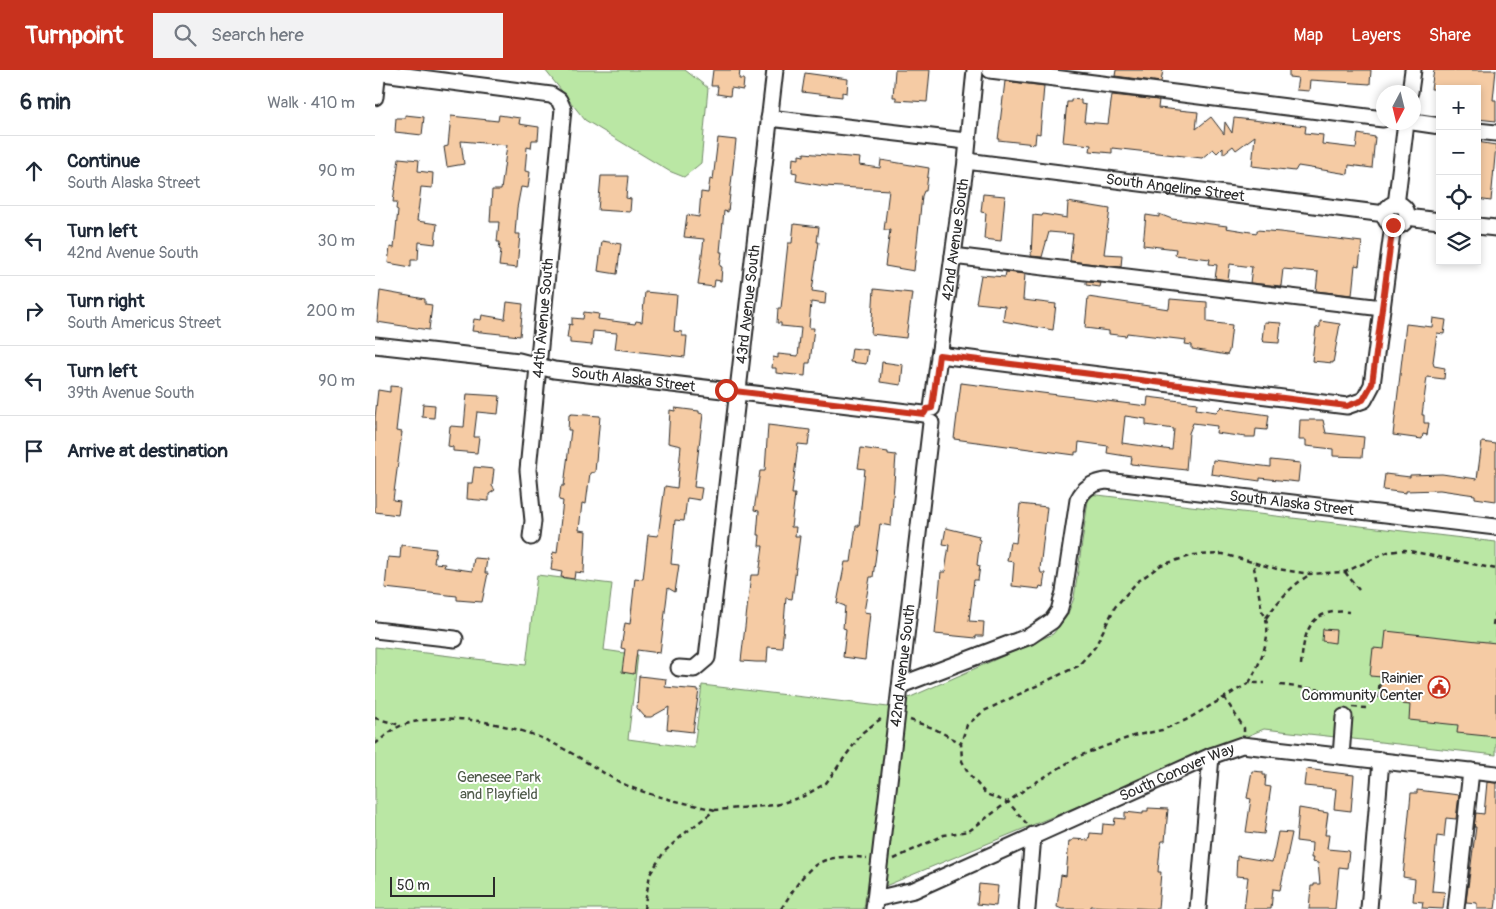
<!DOCTYPE html>
<html lang="en">
<head>
<meta charset="utf-8">
<style>
  :root { --surface:#fff; --page:#f2f2f3; --text:#1f2937; --muted:#747a83; --line:#e0e1e3; --accent:#c8321e }
  body { margin:0; font-family:Pangolin,sans-serif; background:var(--page); color:var(--text) }
  .controls { position:absolute; right:15px; top:15px; display:grid; overflow:hidden; border-radius:0px; box-shadow:0 2px 8px #0003 }
  .controls button { width:45px; height:45px; display:grid; place-items:center; padding:0; border:0; border-bottom:1px solid var(--line); background:var(--surface); color:var(--text); font:25px sans-serif }
  .compass { position:absolute; left:1001px; top:15px; width:45px; height:45px; border-radius:50%; background:var(--surface); box-shadow:0 2px 8px #0003; rotate:187deg }
  .scale { position:absolute; left:15px; bottom:12px; width:105px; box-sizing:border-box; padding-left:5px; border:2px solid #2b2b2b; border-top:0; font-size:14px; line-height:18px; white-space:nowrap; color:#2b2b2b; -webkit-text-stroke:4px #fff; paint-order:stroke }
  .stop { position:absolute; width:15px; height:15px; margin:-11px; border:4px solid #c8321e; border-radius:50%; background:#fff }
  .stop.end { background:#c8321e; border-color:#fff; box-shadow:0 1px 5px #0008 }
  .list { margin:0; padding:0; list-style:none }
  h2 { display:flex; justify-content:space-between; align-items:center; height:65px; margin:0; padding:0 20px; font-size:21px }
  h2 small { font-size:16px; font-weight:400; color:var(--muted) }
  .list li { display:grid; grid-template-columns:32px 1fr auto; gap:15px; align-items:center; box-sizing:border-box; height:70px; padding:0 20px; border-top:1px solid var(--line) }
  .list b { display:block; font-size:19px; white-space:nowrap }
  .list p { margin:0; font-size:16px; white-space:nowrap; color:var(--muted) }
  .list em { font-size:16px; font-style:normal; color:var(--muted) }
  .icon { flex:none; width:28px; height:28px; fill:none; stroke:currentColor; stroke-width:2; stroke-linecap:round; stroke-linejoin:round }
  .map { position:relative; flex:none; width:1121px; height:839px; overflow:hidden }
  header { display:flex; align-items:center; gap:30px; box-sizing:border-box; height:70px; padding:0 25px; background:var(--accent); color:#fff }
  header strong { font-size:24px }
  nav { display:flex; gap:28px; margin-inline-start:auto; font-size:18px }
  .search { width:350px; height:45px; background:var(--page); display:flex; align-items:center; gap:12px; box-sizing:border-box; padding:0 18px; border-radius:0px; color:var(--muted); font-size:19px }
  main { display:flex }
  aside { flex:1; background:var(--surface) }
  .map>svg:first-child { display:block }
  .green { fill:#bae7a4; stroke:#728968 }
  .building { fill:#f5cba4; stroke:#2b2b2b; fill-rule:evenodd }
  .lines { fill:none; stroke-linecap:round; stroke-linejoin:round }
  .minor-casing { stroke:#2b2b2b; stroke-width:19 }
  .path { stroke:#2b2b2b; stroke-width:2.5; stroke-dasharray:5 4; stroke-linecap:butt }
  .minor { stroke:#fff; stroke-width:15 }
  .route { stroke:#c8321e; stroke-width:6 }
  .labels { text-anchor:middle; stroke-width:4; stroke-linejoin:round; paint-order:stroke }
  .street-label { font-size:15px; fill:#2b2b2b; stroke:#fff }
  .poi-label { font-size:15px; fill:#2b2b2b; stroke:#fff; text-anchor:end }
  .park-label { font-size:15px; fill:#4f5a49; stroke:#fff }
</style>
</head>
<body>
<header>
<strong>Turnpoint</strong>
<div class="search"><svg class="icon" aria-label="search" viewBox="0 0 24 24"><circle cx="10" cy="10" r="6"/><path d="M15 15l6 6"/></svg>Search here</div>
<nav><a>Map</a><a>Layers</a><a>Share</a></nav>
</header>
<main>
<aside>
<h2>6 min<small>Walk · 410 m</small></h2>
<ul class="list">
<li><svg class="icon" aria-label="ahead" viewBox="0 0 24 24"><path d="M12 20V5M6 11l6-6 6 6"/></svg><div><b>Continue</b><p>South Alaska Street</p></div><em>90 m</em></li>
<li><svg class="icon" aria-label="left" viewBox="0 0 24 24"><path d="M17 20v-9H6M10 6l-5 5 5 5"/></svg><div><b>Turn left</b><p>42nd Avenue South</p></div><em>30 m</em></li>
<li><svg class="icon" aria-label="right" viewBox="0 0 24 24"><path d="M7 20v-9h11M14 6l5 5-5 5"/></svg><div><b>Turn right</b><p>South Americus Street</p></div><em>200 m</em></li>
<li><svg class="icon" aria-label="left" viewBox="0 0 24 24"><path d="M17 20v-9H6M10 6l-5 5 5 5"/></svg><div><b>Turn left</b><p>39th Avenue South</p></div><em>90 m</em></li>
<li><svg class="icon" aria-label="arrive" viewBox="0 0 24 24"><path d="M6 21V4h12l-3 4 3 4H6"/></svg><div><b>Arrive at destination</b></div></li>
</ul>
</aside>
<div class="map">
<svg width="1121" height="839" viewBox="0 0 1121 839">
  <rect width="100%" height="100%" fill="#fff"/>
  <filter id="ink" filterUnits="userSpaceOnUse"><feTurbulence type="fractalNoise" baseFrequency=".02" numOctaves="2"/><feDisplacementMap in="SourceGraphic" scale="10" xChannelSelector="R" yChannelSelector="G"/><feConvolveMatrix kernelMatrix="1 2 1 2 8 2 1 2 1" color-interpolation-filters="sRGB"/></filter>
  <g filter="url(#ink)">
    <!-- green -->
    <path class="green" d="M170,0H310L333,18L326,93L309,107L294,101L210,50Z
      M714,424L1121,472V685L889,659L491,824L489,839H0V577L151,595L162,505L237,514L229,580L263,585L253,669L319,678L327,615L513,637L678,564L692,546L699,528Z"/>
    <!-- building -->
    <path class="building" d="M338,0H365L364,9H369L368,20L356,18L355,26L342,24L343,16H336Z
      M520,0H555L552,32L521,30V27H518Z
      M741,0H788L786,12L740,6Z
      M914,0H996L995,14L935,10L934,21L921,20L923,8L914,7Z
      M1059,0H1121L1118,30H1121V51L1102,49V19H1056Z
      M430,3L473,9L472,23L467,22V27L427,22Z
      M630,11L669,16L665,64L661,63L660,74L623,70Z
      M737,25L784,30L783,38L823,42L821,59L836,47L849,64L850,52L857,63L859,48L931,56L930,63L948,65L947,74L981,78L983,64L1000,67L997,98L974,95L973,104L923,96L920,101L877,96L880,66L861,80L858,76L848,84V77L842,83L838,79L827,88L737,78V83L715,81L716,75L688,72L692,32H696V29L706,30V34L711,35L709,52L733,54Z
      M30,45L49,47L47,65L20,62L21,48H30Z
      M124,45L145,48L144,54L164,57L163,70H157L156,78L152,77L150,101L155,102L153,118L146,117L142,138L140,164H145L142,198L124,196L126,180L124,179L125,172H122L124,152H115L117,120H126L132,75L86,71L89,94L72,97L69,77L73,76L76,46L123,51Z
      M343,68L361,70L353,142L349,141L345,182H347L345,196L347,197L346,211L340,210L339,217L323,215L329,169L309,167L312,145L324,147L326,122L333,123L335,109L338,110Z
      M1102,72L1121,75L1116,131L1102,129Z
      M429,83L485,88L484,95L505,98L506,90L554,98L551,121H549L547,126L539,201L510,196L515,160H509L514,120L449,116L421,111L422,103L417,102L418,88L424,89V85L429,86Z
      M24,88L44,90L43,101L58,103L57,118L46,117L42,151L62,154L60,174L44,172L43,190H36V197L13,193L15,177L19,178L23,140L21,139L22,132H18Z
      M226,106H253L251,128L256,129L255,142L223,140Z
      M608,124L630,126L626,171L609,169L611,143L606,142Z
      M693,132L735,139L729,184L747,185L746,197L695,191L698,164L674,162L667,187L656,186L658,145L667,146L668,144L692,148Z
      M784,144L797,149L852,156L851,158L882,163V160L905,162L987,172L984,196L980,195L977,225L941,221L943,202L908,199L906,216L875,213L877,197L855,194L853,210L840,208L842,195L834,194L835,189L800,185L801,179L768,175L771,145L784,147Z
      M419,154L444,157L442,172H444L437,221L451,223L450,234L436,232L434,258H439L435,293H431L430,306L401,303V298H397L398,287L403,288V284L423,286L426,258L406,256V253H402L403,238H406L413,173H417Z
      M227,171L246,174L242,204L223,201Z
      M631,202L650,204L648,230L681,234L678,260L628,251L630,236L601,233L606,205L630,207Z
      M711,212L726,213L725,217L711,215Z
      M499,219L537,223L531,268L496,264Z
      M5,221L50,229V234L57,235L54,260L2,252Z
      M270,222L302,225L299,261L307,262V266H312L310,287L240,279L242,263L218,261L217,275L195,273V268H192L194,254L197,255V248L208,249L209,242L224,244L223,249L260,254L261,251L267,252Z
      M713,227L794,239L795,229L832,232V252L857,255L854,281L852,285L840,283L817,279V275L810,274L811,270L752,263L751,266L734,264V261L710,258Z
      M132,232L148,234L145,266L97,261L99,249L106,250L107,245L130,249Z
      M1058,248L1071,250L1069,264L1062,263L1058,292L1059,296L1070,298L1069,309L1052,307L1047,345H1049V353H1054L1052,365L1048,364L1047,369L1018,365L1031,254L1057,257Z
      M945,251L965,254L958,293L937,291L941,258L945,257Z
      M889,252L906,253L904,273L889,272L887,270Z
      M477,278L493,280L491,294L475,292Z
      M507,292L528,295L526,315L505,312Z
      M586,313L772,336L773,327L822,333L821,339L841,342L847,336L851,339L894,345L892,360L881,359L880,367H871L841,363L842,356L818,353L814,363L811,400L756,394L757,387L732,383L733,376L704,372L703,382H700V385L579,369ZM750,346L771,349V355L799,359L797,380L747,373Z
      M15,316L26,317L21,361L27,362L18,430L25,431L23,445L0,442V348L3,320L15,322Z
      M92,324L125,326L123,344L102,342L99,367H104L102,383L78,381V377L73,376L75,356L89,357Z
      M48,334L60,335L59,348L47,347Z
      M300,338L324,341V343L328,344L319,417L327,418L325,430L312,428L309,451L300,450L296,494L304,495L300,522L293,518L285,583L262,580L259,604L247,602L250,579L246,578L250,553L255,554L260,508L268,509L273,465L283,466L290,416L302,418L306,376L293,373L295,340L300,341Z
      M197,344L225,346L220,402L215,403L211,434L207,433L204,460L211,461L209,501V503L200,502L199,509L186,507L187,502L176,500L178,482L182,483L188,431L184,430L186,416H189L196,360H193L194,345Z
      M925,350H948L951,363L989,367L987,387L958,386V379L931,376V370H924Z
      M393,355L435,360L433,375L423,374L417,424H420L416,457H421L420,466H425L417,529L411,528L407,578L393,577L392,592H381L366,591L376,505H384L388,476H384L385,465H382L384,441L379,440L385,401H390Z
      M1107,372L1121,374V431L1100,428V425L1065,420L1031,421V423L1008,420L1010,404L1035,407V405L1067,404L1102,409Z
      M486,378L513,382V384L521,385L516,456L505,454L498,507H495L489,542L495,543L490,590L468,587L471,559L468,558L470,536L462,533L470,492H476L481,456H484L490,399L483,398Z
      M838,390L896,397V390L925,393L923,412L885,408V411L836,404Z
      M99,397L119,399L117,416L120,420L114,424V431L92,429L93,413H97Z
      M645,434L672,437L665,499L666,503H670L668,517L665,516L664,519L637,516L639,492L632,491L635,472L641,473Z
      M571,458L604,466L603,469L605,470L602,495L605,496L603,510H599L594,551L609,552L608,566H601V568L560,564L566,502H570L574,475L568,474Z
      M26,475L61,479L59,493L70,494L69,497L97,501L99,488L112,489L110,503H113L107,532L82,530V526L10,518L13,487L25,488Z
      M948,559L961,560L960,573L947,571Z
      M1011,561L1121,573V667L1082,663L1083,655L1034,650L1035,635L1027,634L1028,628L1005,626L1007,607L995,606L998,578L1009,579Z
      M264,606L291,609L290,617L324,620L318,662L292,659L294,637L276,647H270L262,638Z
      M931,699L979,705L976,741L959,739L961,719L929,716Z
      M877,701L888,702V705H891L890,716L896,717L889,764L871,762L876,729L872,728Z
      M1112,712L1121,713V832L1120,839H1102V833L1091,832L1101,757H1099L1101,743L1109,744Z
      M1042,720L1084,725L1081,749L1071,748L1069,767L1062,766L1057,821L1070,822L1068,839L1047,838L1048,832L1038,831L1040,809L1028,807L1036,723H1042Z
      M773,738L793,739L790,771H787L785,778L783,802H786L783,839L715,836V839H687L682,837L686,805L691,806L694,771H697L698,769L714,770L715,763L727,764L728,754L739,755L740,748L750,749V742L768,744V741H773Z
      M924,738L953,743L950,765H954L952,779L974,781L972,798L964,797L960,839H934L936,816H939V814H945L943,793L937,792L938,788H936L937,773L921,771Z
      M903,762L917,763L905,820L898,819L896,839H869L873,807L861,806L862,786L897,792Z
      M604,814L623,816L621,836L602,834Z"/>
    <g class="lines">
      <!-- minor casing -->
      <g class="minor-casing">
        <g id="minor">
          <path d="M615,0L1008,49"/>
          <path d="M0,2L176,25L184,30L188,39L153,400L158,451L156,467"/>
          <path d="M1035,22L1038,0"/>
          <path d="M0,27L3,0"/>
          <path d="M394,48L591,71"/>
          <path d="M1038,52L1065,56"/>
          <path d="M1102,61L1121,63"/>
          <path id="s1" d="M591,91L1010,144"/>
          <circle cx="1021" cy="145" r="11"/>
          <path d="M1021,135L1031,52"/>
          <path d="M1031,147L1065,151"/>
          <path d="M1102,156L1121,158"/>
          <path d="M578,186L1007,238"/>
          <path id="s2" d="M0,275L144,291L179,300L549,344"/>
          <path d="M564,285L972,336L989,330L997,315L1018,155"/>
          <path id="s3" d="M557,338L591,91L600,0"/>
          <path d="M0,560L80,569"/>
          <path id="s4" d="M304,598L319,599L332,588L400,0"/>
          <path id="s5" d="M526,615L655,566L677,551L684,541L689,522L703,430C709,418 717,413 731,411L1121,457"/>
          <path d="M966,686L969,647"/>
          <path id="s6" d="M500,829L539,820L836,686L867,675L1121,704"/>
          <path id="s7" d="M499,839L556,353"/>
          <path d="M652,839L658,765"/>
          <path d="M823,839L836,686"/>
          <path d="M994,839L1006,690"/>
          <path d="M1081,839L1096,701"/>
        </g>
      </g>
      <!-- path -->
      <path class="path" d="M970,502L984,520
        M891,548C904,530 915,517 934,505
        M1118,555L1120,542
        M926,595C929,562 934,538 974,542
        M874,613C884,595 901,561 887,541L878,492
        M905,615L965,622
        M849,627L869,658V663
        M1003,628L1005,610
        M978,637L991,638
        M0,648L25,655
        M535,650L558,658L586,673
        M0,674C8,668 18,658 28,655C74,639 147,655 189,679C212,691 232,707 255,717C283,728 311,733 340,740
        M652,754L634,733L611,724L594,704L587,691L586,673L592,655L609,641L703,596L720,577L740,537L762,512L786,495L819,485L848,484L902,499L935,504L970,502L1013,482L1030,480L1121,499
        M519,789L569,765L594,761L653,717L704,686L758,666L787,660L811,650L874,613H890
        M269,839L275,804L289,782L310,763L340,740L401,735L429,726L451,713L488,662L507,648
        M406,839C432,799 439,782 492,788"/>
      <!-- minor -->
      <use href="#minor" class="minor"/>
    </g>
  </g>
  <g class="lines" filter="url(#ink)">
    <!-- route -->
    <path class="route" d="M351,320L549,344L552,339L557,338L564,285L972,336L988,330L997,314L1018,155"/>
  </g>
  <!-- icons -->
  <defs>
    <g id="civic-ring" transform="scale(1.125)"><circle r="9.5" fill="#fff" stroke="#c8321e" stroke-width="1.5"/><path d="M-.6-6.5H3V-4.5H.6V-3L4-1V1h2V6H-6V1h2V-1L-.6-3ZM-1.2 2.5V6h2.4V2.5Z" fill="#c8321e"/></g>
  </defs>
  <g fill-rule="evenodd">
    <use href="#civic-ring" x="1064" y="617"/>
  </g>
  <g class="labels">
    <!-- street labels -->
    <g class="street-label">
      <text dy="5" stroke="none"><textPath href="#s1" startOffset="211">South Angeline Street</textPath></text>
      <text dy="5" stroke="none"><textPath href="#s3" startOffset="170">42nd Avenue South</textPath></text>
      <text dy="5" stroke="none"><textPath href="#s4" startOffset="388">43rd Avenue South</textPath></text>
      <text transform="translate(168 248) rotate(-85)" y="5">44th Avenue South</text>
      <text dy="5" stroke="none"><textPath href="#s2" startOffset="261">South Alaska Street</textPath></text>
      <text dy="5" stroke="none"><textPath href="#s5" startOffset="512">South Alaska Street</textPath></text>
      <text dy="5" stroke="none"><textPath href="#s7" startOffset="245">42nd Avenue South</textPath></text>
      <text dy="5" stroke="none"><textPath href="#s6" startOffset="328">South Conover Way</textPath></text>
    </g>
    <!-- poi labels -->
    <g class="poi-label">
      <text x="1048" y="613">Rainier<tspan x="1048" dy="17">Community Center</tspan></text>
    </g>
    <!-- park labels -->
    <g class="park-label">
      <text x="124" y="712">Genesee Park<tspan x="124" dy="17">and Playfield</tspan></text>
    </g>
  </g>
</svg>
<div class="controls">
<button>+</button>
<button>−</button>
<button><svg class="icon" aria-label="locate" viewBox="0 0 24 24"><circle cx="12" cy="12" r="6"/><path d="M12 2v4M12 18v4M2 12h4M18 12h4"/></svg></button>
<button><svg class="icon" aria-label="layers" viewBox="0 0 24 24"><path d="M12 4l9 5-9 5-9-5zM3 14l9 5 9-5"/></svg></button>
</div>
<svg class="compass" viewBox="-18 -18 36 36"><path d="M0-13l5 13h-10z" fill="#e53935"/><path d="M0 13l5-13h-10z" fill="#747a83"/></svg>
<div class="scale">50 m</div>
<div class="stop" style="left:351px;top:320px"></div>
<div class="stop end" style="left:1018px;top:155px"></div>
</div>
</main>
</body>
</html>
